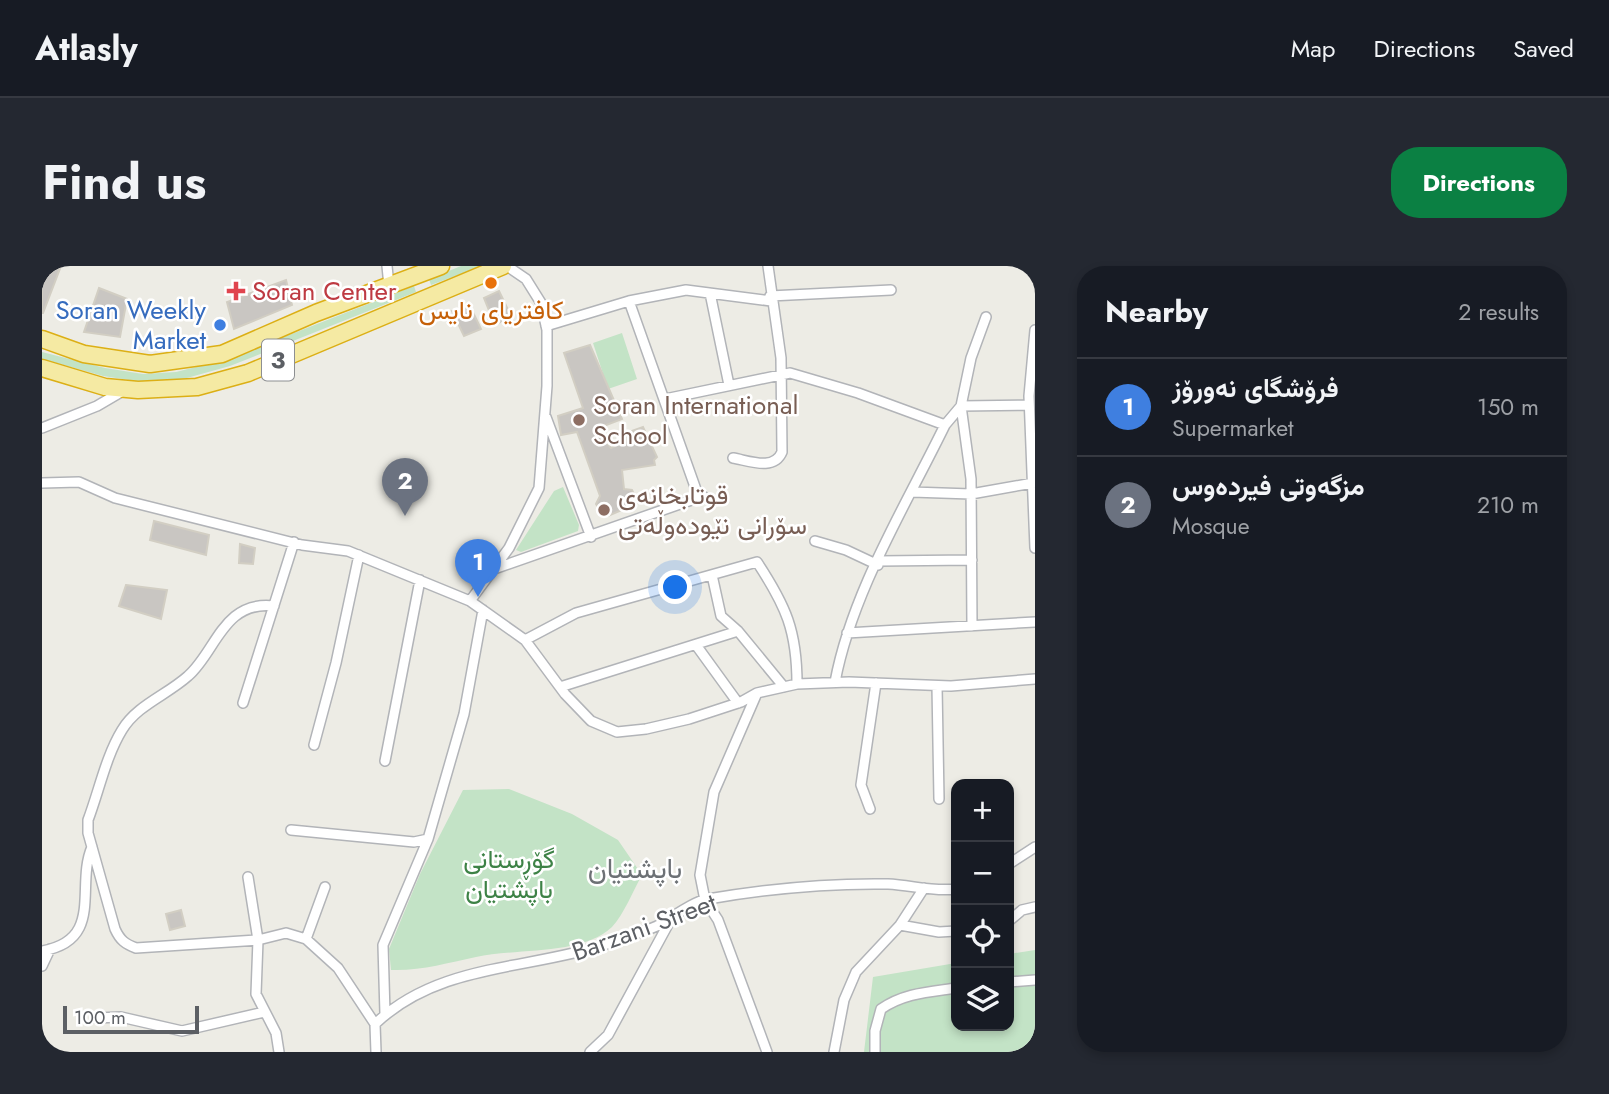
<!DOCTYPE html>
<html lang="en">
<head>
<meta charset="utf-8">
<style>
  :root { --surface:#171b24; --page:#242831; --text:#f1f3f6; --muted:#9ea1a6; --line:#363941; --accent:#0b8043 }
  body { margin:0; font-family:Jost,Vazirmatn,sans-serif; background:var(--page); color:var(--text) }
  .controls { position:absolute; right:21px; bottom:21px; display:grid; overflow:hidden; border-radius:14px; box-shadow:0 4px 10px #0003 }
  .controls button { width:63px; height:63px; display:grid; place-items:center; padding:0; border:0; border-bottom:2px solid var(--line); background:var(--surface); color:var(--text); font:35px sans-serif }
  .scale { position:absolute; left:21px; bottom:18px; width:136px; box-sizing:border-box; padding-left:7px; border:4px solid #5c5f64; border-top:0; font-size:19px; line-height:24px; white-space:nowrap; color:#5c5f64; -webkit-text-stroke:5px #fff; paint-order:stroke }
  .you { position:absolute; left:634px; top:322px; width:24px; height:24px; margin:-18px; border:5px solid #fff; border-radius:50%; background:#1a73e8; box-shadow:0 0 0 10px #1a73e833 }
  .badge { display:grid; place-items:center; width:46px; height:46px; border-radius:50%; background:var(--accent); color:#fff; font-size:23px; font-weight:700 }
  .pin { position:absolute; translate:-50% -58px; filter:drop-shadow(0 2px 4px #0008) }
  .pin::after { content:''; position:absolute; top:37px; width:24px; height:21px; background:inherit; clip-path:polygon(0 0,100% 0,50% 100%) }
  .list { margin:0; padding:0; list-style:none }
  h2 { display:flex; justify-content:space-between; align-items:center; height:91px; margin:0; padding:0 28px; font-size:30px }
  h2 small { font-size:23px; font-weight:400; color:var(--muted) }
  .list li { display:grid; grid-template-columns:46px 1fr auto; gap:21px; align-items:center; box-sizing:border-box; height:98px; padding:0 28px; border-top:2px solid var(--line) }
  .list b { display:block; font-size:26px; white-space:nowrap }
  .list p { margin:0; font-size:23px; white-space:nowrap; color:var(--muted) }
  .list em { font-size:23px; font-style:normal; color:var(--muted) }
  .icon { flex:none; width:38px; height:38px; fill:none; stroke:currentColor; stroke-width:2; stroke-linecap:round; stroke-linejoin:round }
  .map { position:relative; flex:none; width:993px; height:786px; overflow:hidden; border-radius:28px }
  header { display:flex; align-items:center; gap:42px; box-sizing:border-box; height:98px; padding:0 35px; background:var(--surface); border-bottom:2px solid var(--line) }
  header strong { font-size:33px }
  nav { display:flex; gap:38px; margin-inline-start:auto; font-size:24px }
  .intro { display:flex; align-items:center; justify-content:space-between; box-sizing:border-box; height:168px; padding:0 42px }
  h1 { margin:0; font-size:49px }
  .button { padding:18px 32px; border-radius:28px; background:var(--accent); color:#fff; font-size:24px; font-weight:700 }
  main { display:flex; gap:42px; padding:0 42px }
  aside { flex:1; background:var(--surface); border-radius:28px; box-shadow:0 4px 10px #0003 }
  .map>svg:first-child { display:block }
  .green { fill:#c3e3c6 }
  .building { fill:#c9c6c2; stroke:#d2cec3; stroke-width:2 }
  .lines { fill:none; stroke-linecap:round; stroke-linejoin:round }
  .minor-casing { stroke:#b2b4b8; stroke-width:12 }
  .trunk-casing { stroke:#dcaf15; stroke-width:19 }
  .minor { stroke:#fff; stroke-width:9 }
  .trunk { stroke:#f5eaa3; stroke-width:16 }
  .food-dot { fill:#e8710a; stroke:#fff; stroke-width:2.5 }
  .health-dot { fill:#e0444e; stroke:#fff; stroke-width:2.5 }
  .shop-dot { fill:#3f7fe0; stroke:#fff; stroke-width:2.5 }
  .education-dot { fill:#8d6e63; stroke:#fff; stroke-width:2.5 }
  .labels { text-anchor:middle; stroke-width:5; stroke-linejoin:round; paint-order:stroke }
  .shield { fill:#fff; stroke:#8d8f92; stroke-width:2 }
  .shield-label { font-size:24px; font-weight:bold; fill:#5c5f64 }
  .health-label { font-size:26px; fill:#be3a42; stroke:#fff; text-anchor:start }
  .shop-label { font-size:26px; fill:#366cbe; stroke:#fff; text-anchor:end }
  .food-label { font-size:26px; fill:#c56008; stroke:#fff }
  .education-label { font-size:26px; fill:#785e54; stroke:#fff; text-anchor:start }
  .park-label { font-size:26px; fill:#3d8246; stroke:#fff }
  .street-label { font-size:26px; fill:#5c5f64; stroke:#fff }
  .neighbourhood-label { font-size:28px; fill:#6d7175; stroke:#fff }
</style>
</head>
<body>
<header>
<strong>Atlasly</strong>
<nav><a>Map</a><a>Directions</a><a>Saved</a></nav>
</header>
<div class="intro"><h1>Find us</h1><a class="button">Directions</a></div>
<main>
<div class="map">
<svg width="993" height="786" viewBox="0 0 993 786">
  <rect width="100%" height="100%" fill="#edece5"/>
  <!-- green -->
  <path class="green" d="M419,0H440L389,19L387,13Z
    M372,20L374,26L188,100L134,115L100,116L61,110L0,93V86L63,102L101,108L134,106L186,93Z
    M580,67L595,113L566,123L551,77Z
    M521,221L537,259L536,265L479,286L474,284L512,225Z
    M467,523L530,548L576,574L600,609C591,625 582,648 570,661C540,690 472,682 434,691C405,697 379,705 349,704L347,683L378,608L421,524Z
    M993,684V786H822L831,711L914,697V760H967V688Z"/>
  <!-- building -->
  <path class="building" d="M0,0H19L1,47H0Z
    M244,14L250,39L192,63L185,36Z
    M57,22L85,33L78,71L42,66Z
    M457,25L469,50L453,59L442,32Z
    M427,38L439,63L422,70L410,45Z
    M548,79L580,153L554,163L569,182L584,175L585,168L590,165L601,161L615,191L612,194L613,199L580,204L582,223L590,224L596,237L566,250L560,248L554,238L558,230L535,166L519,169L516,150L541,142L522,87Z
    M112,255L167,269L164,289L108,274Z
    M198,278L213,282L211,298L197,297Z
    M84,319L125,324L119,353L77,340Z
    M139,644L143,660L128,664L124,648Z"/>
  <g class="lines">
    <!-- minor casing -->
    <g class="minor-casing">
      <path id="minor" d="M345,0L347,20
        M668,27L687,119
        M728,30L849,24
        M587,35L657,232
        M504,60L587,35L644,24L729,35
        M993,64L987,130L993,282
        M623,133L748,107L816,127L903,159
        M504,151L549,271
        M0,162L55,140L84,123
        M691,192C708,195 732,205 740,186L739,92L726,0
        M0,217L37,216L73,232L260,279L306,285L428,335L483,374L523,428L549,455L575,466L604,463L647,453L699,436L715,427L755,418L807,416L909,420L993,413
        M870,226L929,228L991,217
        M773,275L804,284L836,299
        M837,295L930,294
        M452,303L661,230
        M670,309L679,350L696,365L742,421
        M428,335L467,282L497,222L505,120V64L499,37L484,13L465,0
        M232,340C181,334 174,386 146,410C125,429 95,439 80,464C64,490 57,525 46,554V567L73,663C78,674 83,678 94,682L216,674L244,667L264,673L296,702L333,758
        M930,360L929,213L919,140L987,139
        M805,367L993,356
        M483,374L534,347L715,296C744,340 755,365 755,418
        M654,379L696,437
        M793,416C810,326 863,241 903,159L919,140L929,92L944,51
        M895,420L897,533
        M518,421L696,365
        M715,427L672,526L658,609L663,634L676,654L725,786
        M201,437L252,276
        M272,479L294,397L317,289
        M343,495L378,314
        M828,543L819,519L834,417
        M249,564L372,576L386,573L422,448L441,344
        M967,598L993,581
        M206,611L216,674L214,728L234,767L237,786
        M967,655L980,644L993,641
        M858,659L897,666L914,665
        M264,673L283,621
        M0,685C63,674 33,620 50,581
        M0,700L8,683
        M967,716L993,714
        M343,748L341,679L386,573
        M53,752L79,751L140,765L222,746
        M334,786L333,758C397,697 486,704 565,678C581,672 599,667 615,660C630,652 650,636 666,633C724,623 788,617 846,618C869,619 891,626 914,623
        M548,786L566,769L629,653
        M792,786L802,734L814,706L858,659L882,622
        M833,786V765L839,743C862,727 887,726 914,722"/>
    </g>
    <!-- trunk casing -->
    <g class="trunk-casing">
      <path id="trunk" d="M0,73L42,88L108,98L180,88L274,47L399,0
        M0,102L63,121L96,124L155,121L206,107L461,0"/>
    </g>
    <!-- minor -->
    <use href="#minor" class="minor"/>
    <!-- trunk -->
    <use href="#trunk" class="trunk"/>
  </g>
  <!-- markers -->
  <circle class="food-dot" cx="449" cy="17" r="7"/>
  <path class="health-dot" d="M190.5 14.5h7v7h7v7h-7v7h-7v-7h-7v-7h7z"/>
  <circle class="shop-dot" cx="178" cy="59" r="7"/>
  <g class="education-dot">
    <circle cx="537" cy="154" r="7"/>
    <circle cx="562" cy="244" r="7"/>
  </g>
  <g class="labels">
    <!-- shield labels -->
    <rect class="shield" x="220" y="73.5" width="32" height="41" rx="5"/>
    <g class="shield-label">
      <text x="236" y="102">3</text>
    </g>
    <!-- health labels -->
    <g class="health-label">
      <text x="210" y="34">Soran Center</text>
    </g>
    <!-- shop labels -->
    <g class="shop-label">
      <text x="164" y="53">Soran Weekly<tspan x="164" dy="30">Market</tspan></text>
    </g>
    <!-- food labels -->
    <g class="food-label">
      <text x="449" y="53">کافتریای نایس</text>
    </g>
    <!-- education labels -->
    <g class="education-label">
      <text x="551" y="148">Soran International<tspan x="551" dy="30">School</tspan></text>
      <text x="576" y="238">قوتابخانەی<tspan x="576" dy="30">سۆرانی نێودەوڵەتی</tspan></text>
    </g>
    <!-- park labels -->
    <g class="park-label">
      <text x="467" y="602">گۆڕستانی<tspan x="467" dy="30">باپشتیان</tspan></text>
    </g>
    <!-- street labels -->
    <g class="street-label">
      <text transform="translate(602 661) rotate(-20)" y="9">Barzani Street</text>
    </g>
    <!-- neighbourhood labels -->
    <g class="neighbourhood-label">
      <text x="593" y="612">باپشتیان</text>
    </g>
  </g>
</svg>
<div class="controls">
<button>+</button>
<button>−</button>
<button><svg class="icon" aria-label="locate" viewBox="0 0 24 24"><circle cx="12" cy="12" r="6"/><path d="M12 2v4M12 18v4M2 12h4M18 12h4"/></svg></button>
<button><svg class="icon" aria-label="layers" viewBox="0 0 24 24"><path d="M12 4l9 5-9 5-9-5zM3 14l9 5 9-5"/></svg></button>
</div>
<div class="scale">100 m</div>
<div class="you"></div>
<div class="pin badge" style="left:436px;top:331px;background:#3f7fe0">1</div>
<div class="pin badge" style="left:363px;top:250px;background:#6b7280">2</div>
</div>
<aside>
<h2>Nearby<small>2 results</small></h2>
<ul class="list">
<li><span class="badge" style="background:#3f7fe0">1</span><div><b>فرۆشگای نەورۆز</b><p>Supermarket</p></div><em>150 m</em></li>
<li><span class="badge" style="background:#6b7280">2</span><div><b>مزگەوتی فیردەوس</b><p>Mosque</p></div><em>210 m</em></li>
</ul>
</aside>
</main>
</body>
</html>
